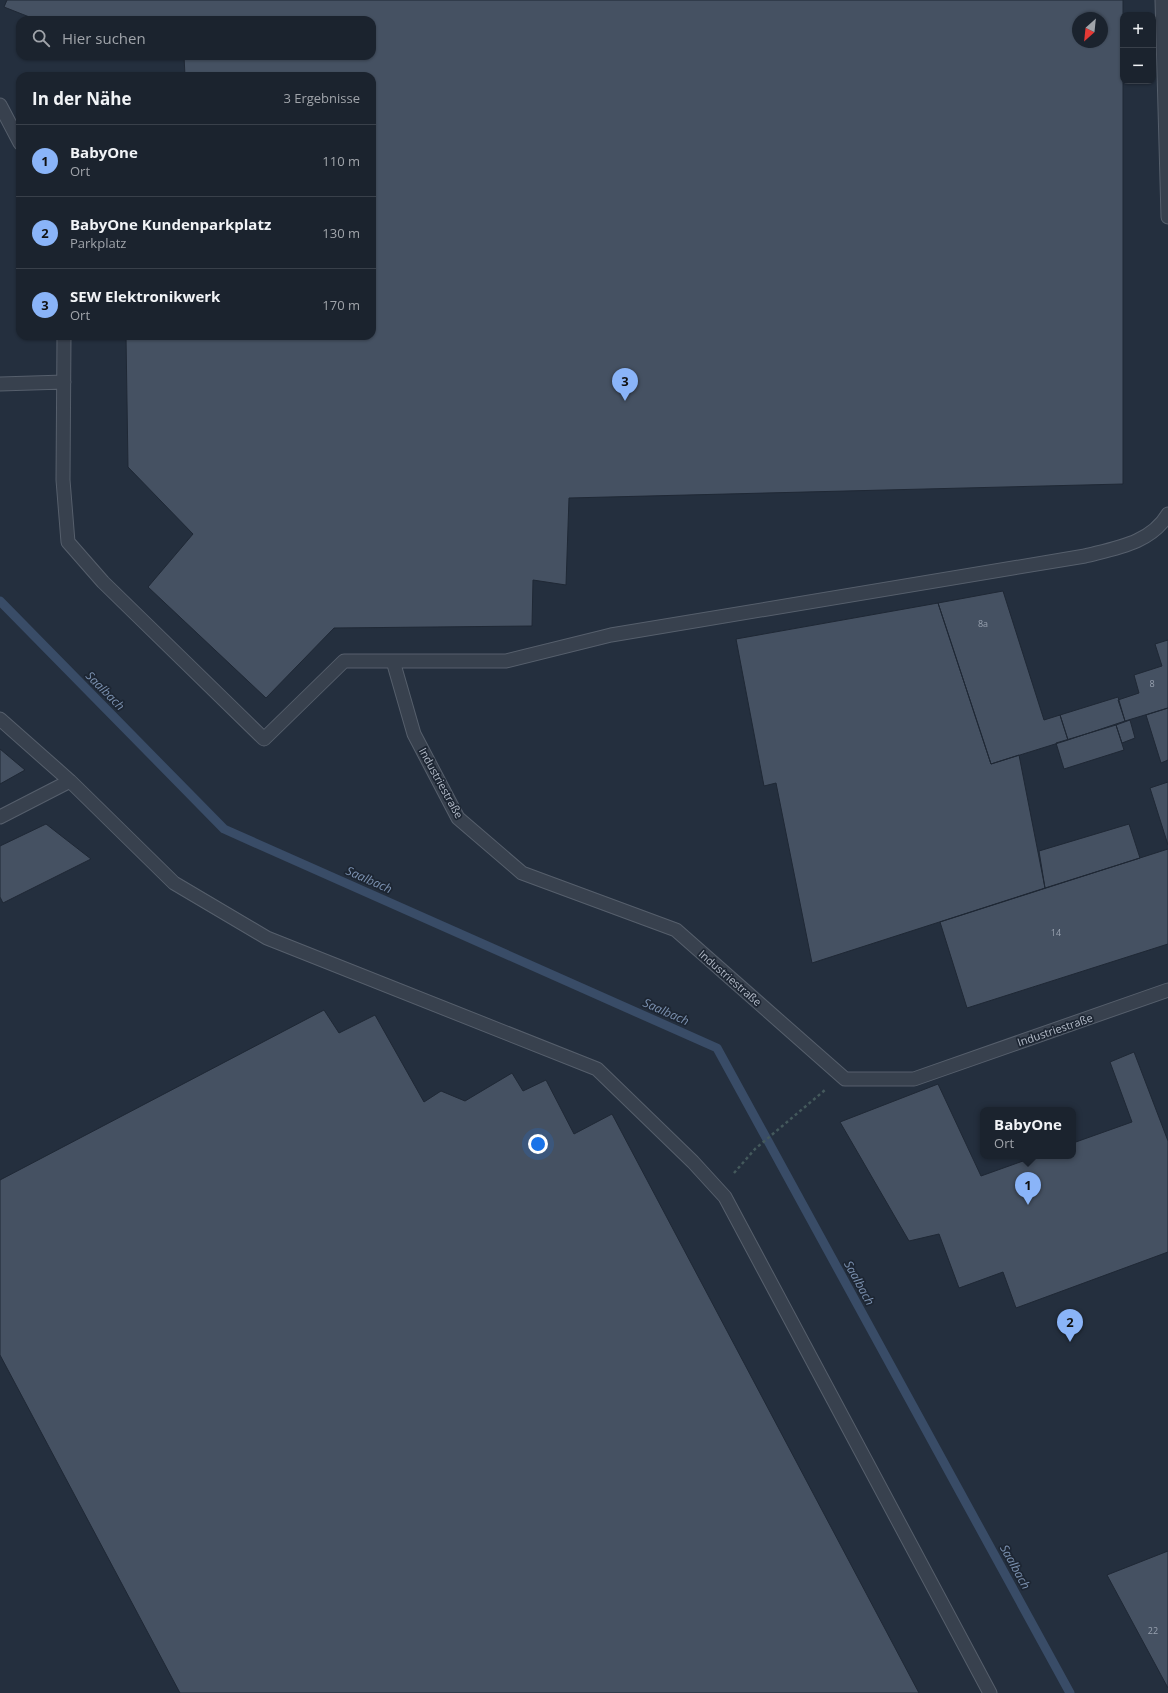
<!DOCTYPE html>
<html lang="de">
<head>
<meta charset="utf-8">
<style>
  :root { --surface:#1b232e; --page:#242b36; --text:#f1f3f6; --muted:#a0a4aa; --line:#39404a; --accent:#8ab4f8 }
  body { margin:0; font-family:"Open Sans",sans-serif; background:var(--page); color:var(--text) }
  .controls { position:absolute; right:12px; top:12px; display:grid; overflow:hidden; border-radius:8px; box-shadow:0 1px 3px #0004 }
  .controls button { width:36px; height:36px; display:grid; place-items:center; padding:0; border:0; border-bottom:1px solid var(--line); background:var(--surface); color:var(--text); font:20px sans-serif }
  .compass { position:absolute; left:1072px; top:12px; width:36px; height:36px; border-radius:50%; background:var(--surface); box-shadow:0 1px 3px #0004; rotate:207deg }
  .you { position:absolute; left:538px; top:1144px; width:14px; height:14px; margin:-10px; border:3px solid #fff; border-radius:50%; background:#1a73e8; box-shadow:0 0 0 6px #1a73e833 }
  .badge { display:grid; place-items:center; width:26px; height:26px; border-radius:50%; background:var(--accent); color:#111; font-size:13px; font-weight:700 }
  .pin { position:absolute; translate:-50% -33px; filter:drop-shadow(0 1px 2px #0008) }
  .pin::after { content:''; position:absolute; top:21px; width:14px; height:12px; background:inherit; clip-path:polygon(0 0,100% 0,50% 100%) }
  .popup { position:absolute; left:980px; top:1107px; width:96px; height:52px; box-sizing:border-box; display:grid; place-content:center; border-radius:8px; background:var(--surface); filter:drop-shadow(0 1px 3px #0005); font-size:13px; white-space:nowrap; color:var(--muted) }
  .popup b { font-size:15px; color:var(--text) }
  .popup::after { content:''; position:absolute; left:50%; top:100%; margin-left:-8px; border:8px solid transparent; border-top-color:var(--surface) }
  .list { margin:0; padding:0; list-style:none }
  h2 { display:flex; justify-content:space-between; align-items:center; height:52px; margin:0; padding:0 16px; font-size:17px }
  h2 small { font-size:13px; font-weight:400; color:var(--muted) }
  .list li { display:grid; grid-template-columns:26px 1fr auto; gap:12px; align-items:center; box-sizing:border-box; height:72px; padding:0 16px; border-top:1px solid var(--line) }
  .list b { display:block; font-size:15px; white-space:nowrap }
  .list p { margin:0; font-size:13px; white-space:nowrap; color:var(--muted) }
  .list em { font-size:13px; font-style:normal; color:var(--muted) }
  .icon { flex:none; width:22px; height:22px; fill:none; stroke:currentColor; stroke-width:2; stroke-linecap:round; stroke-linejoin:round }
  .map { position:relative; flex:none; width:1168px; height:1693px; overflow:hidden }
  .search { position:absolute; background:var(--surface); box-shadow:0 1px 3px #0004; left:16px; top:16px; width:360px; height:44px; display:flex; align-items:center; gap:10px; box-sizing:border-box; padding:0 14px; border-radius:12px; color:var(--muted); font-size:15px }
  .panel { position:absolute; background:var(--surface); box-shadow:0 1px 3px #0004; left:16px; top:72px; width:360px; height:268px; border-radius:12px }
  .map>svg:first-child { display:block }
  .lines { fill:none; stroke-linecap:round; stroke-linejoin:round }
  .stream { stroke:#394c67; stroke-width:9 }
  .building { fill:#455162; stroke:#1f2835; fill-rule:evenodd }
  .lane-casing { stroke:#565f6c; stroke-width:15 }
  .path { stroke:#44595c; stroke-width:2.5; stroke-dasharray:3 3; stroke-linecap:butt }
  .lane { stroke:#38414e; stroke-width:13 }
  .labels { text-anchor:middle; stroke-width:3.5; stroke-linejoin:round; paint-order:stroke }
  .number-label { font-size:9px; fill:#98a1af }
  .street-label { font-size:11px; fill:#b4bcc9; stroke:#1d2633 }
  .water-label { font-size:12px; font-style:italic; fill:#7c92b1; stroke:#1d2633 }
</style>
</head>
<body>
<div class="map">
<svg width="1168" height="1693" viewBox="0 0 1168 1693">
  <rect width="100%" height="100%" fill="#242f3e"/>
  <g class="lines">
    <!-- stream -->
    <path class="stream" d="M0,601L224,829L717,1048L1070,1693"/>
  </g>
  <!-- building -->
  <path class="building" d="M7,0H1123V484L569,498L566,585L533,580L532,626L334,628L266,698L148,587L193,534L128,467L126,336H372V76H185L184,56H372V20H37L4,7ZM1078,18H1102V42H1078Z
    M1003,591L1044,720L1060,715L1068,740L991,764L938,603Z
    M938,603L991,764L1019,755L1045,888L812,963L776,783L764,786L736,639Z
    M1168,640V708L1125,721L1118,700L1139,693L1134,675L1162,666L1155,644Z
    M1118,697L1125,721L1068,740L1060,715Z
    M1168,708V760L1161,763L1146,715Z
    M1130,720L1135,738L1122,743L1116,725Z
    M1116,725L1124,750L1064,769L1056,743Z
    M0,749L25,770L0,784Z
    M1168,782V845L1150,788Z
    M46,824L91,859L3,903L0,897V846Z
    M1129,824L1140,858L1045,888L1039,851Z
    M1168,849V944L967,1008L940,922Z
    M324,1010L339,1033L375,1015L424,1102L441,1091L465,1101L512,1073L523,1091L546,1080L574,1134L612,1114L919,1693H180L0,1355V1180Z
    M1134,1052L1168,1141V1252L1016,1308L1003,1272L959,1288L939,1234L909,1241L840,1122L938,1084L981,1176L1037,1156H1073V1143L1132,1122L1110,1062Z
    M1168,1551V1688L1107,1575Z"/>
  <g class="lines">
    <!-- lane casing -->
    <g class="lane-casing">
      <path id="lane" d="M1162,0L1168,217
        M0,105L20,143
        M64,336L63,480L68,542L103,582L264,739L344,661H506L611,635L1085,556C1116,548 1151,543 1168,514
        M0,384L64,382
        M393,661L414,734L458,818L522,873L676,930L845,1079H914L1168,990
        M0,719L70,781L174,883L267,938L597,1069L693,1162L725,1197L990,1693
        M0,817L70,781"/>
    </g>
    <!-- path -->
    <path class="path" d="M734,1173L755,1149L825,1090"/>
    <!-- lane -->
    <use href="#lane" class="lane"/>
  </g>
  <g class="labels">
    <!-- number labels -->
    <g class="number-label">
      <text x="983" y="627">8a</text>
      <text x="1152" y="687">8</text>
      <text x="1056" y="936">14</text>
      <text x="1153" y="1634">22</text>
    </g>
    <!-- street labels -->
    <g class="street-label">
      <text transform="translate(441 783) rotate(61)" y="4">Industriestraße</text>
      <text transform="translate(730 978) rotate(41)" y="4">Industriestraße</text>
      <text transform="translate(1055 1030) rotate(-19)" y="4">Industriestraße</text>
    </g>
    <!-- water labels -->
    <g class="water-label">
      <text transform="translate(105 691) rotate(45)" y="4">Saalbach</text>
      <text transform="translate(369 880) rotate(24)" y="4">Saalbach</text>
      <text transform="translate(666 1012) rotate(24)" y="4">Saalbach</text>
      <text transform="translate(859 1283) rotate(61)" y="4">Saalbach</text>
      <text transform="translate(1015 1567) rotate(61)" y="4">Saalbach</text>
    </g>
  </g>
</svg>
<div class="controls">
<button>+</button>
<button>−</button>
</div>
<svg class="compass" viewBox="-18 -18 36 36"><path d="M0-13l5 13h-10z" fill="#e53935"/><path d="M0 13l5-13h-10z" fill="#a0a4aa"/></svg>
<div class="you"></div>
<div class="pin badge" style="left:1028px;top:1205px">1</div>
<div class="popup"><b>BabyOne</b>Ort</div>
<div class="pin badge" style="left:1070px;top:1342px">2</div>
<div class="pin badge" style="left:625px;top:401px">3</div>
<div class="search"><svg class="icon" aria-label="search" viewBox="0 0 24 24"><circle cx="10" cy="10" r="6"/><path d="M15 15l6 6"/></svg>Hier suchen</div>
<section class="panel">
<h2>In der Nähe<small>3 Ergebnisse</small></h2>
<ul class="list">
<li><span class="badge">1</span><div><b>BabyOne</b><p>Ort</p></div><em>110 m</em></li>
<li><span class="badge">2</span><div><b>BabyOne Kundenparkplatz</b><p>Parkplatz</p></div><em>130 m</em></li>
<li><span class="badge">3</span><div><b>SEW Elektronikwerk</b><p>Ort</p></div><em>170 m</em></li>
</ul>
</section>
</div>
</body>
</html>
